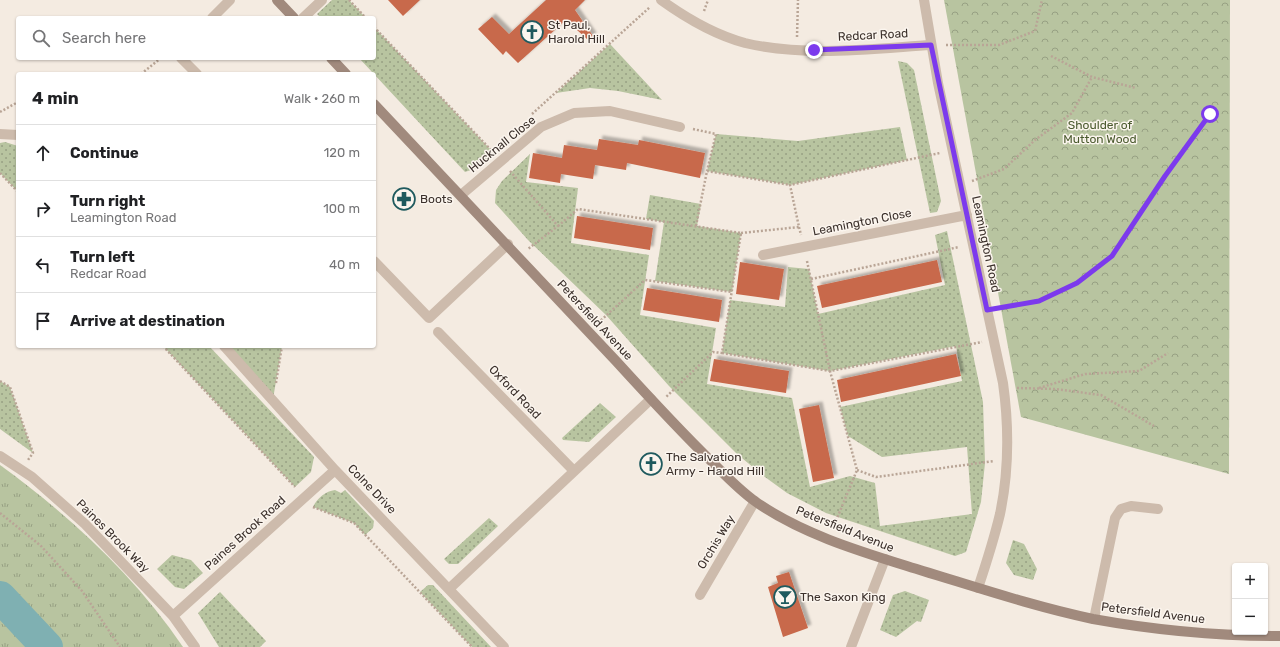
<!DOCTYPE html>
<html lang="en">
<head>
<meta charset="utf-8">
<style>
  :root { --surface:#fff; --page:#f6f6f6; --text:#202124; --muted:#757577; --line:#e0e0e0 }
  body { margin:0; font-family:Rubik,sans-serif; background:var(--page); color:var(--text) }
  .controls { position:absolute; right:12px; bottom:12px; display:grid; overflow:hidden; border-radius:4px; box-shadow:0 1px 3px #0004 }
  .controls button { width:36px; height:36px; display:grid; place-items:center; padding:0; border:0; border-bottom:1px solid var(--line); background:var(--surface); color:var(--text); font:20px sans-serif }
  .stop { position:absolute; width:12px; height:12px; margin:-9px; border:3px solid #7c3aed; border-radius:50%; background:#fff }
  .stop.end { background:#7c3aed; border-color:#fff; box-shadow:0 1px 4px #0008 }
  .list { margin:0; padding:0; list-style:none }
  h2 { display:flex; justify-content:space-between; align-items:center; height:52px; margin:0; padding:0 16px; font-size:17px }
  h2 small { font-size:13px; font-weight:400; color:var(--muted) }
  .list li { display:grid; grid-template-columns:26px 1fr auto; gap:12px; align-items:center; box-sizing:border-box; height:56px; padding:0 16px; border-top:1px solid var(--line) }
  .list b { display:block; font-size:15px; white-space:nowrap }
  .list p { margin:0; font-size:13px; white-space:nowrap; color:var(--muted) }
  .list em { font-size:13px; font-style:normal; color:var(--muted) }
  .icon { flex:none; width:22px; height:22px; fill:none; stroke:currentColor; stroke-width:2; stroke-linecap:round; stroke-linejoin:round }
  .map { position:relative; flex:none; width:1280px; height:647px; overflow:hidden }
  .search { position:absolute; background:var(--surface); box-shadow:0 1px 3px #0004; left:16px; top:16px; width:360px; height:44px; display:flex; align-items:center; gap:10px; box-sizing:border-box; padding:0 14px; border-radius:4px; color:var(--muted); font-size:15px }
  .panel { position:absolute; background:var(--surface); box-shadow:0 1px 3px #0004; left:16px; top:72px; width:360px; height:276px; border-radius:4px }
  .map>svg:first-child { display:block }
  .grass { fill:url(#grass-dots) }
  .forest { fill:url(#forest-crowns) }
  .park { fill:url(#park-tufts) }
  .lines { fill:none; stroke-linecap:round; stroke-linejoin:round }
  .river { stroke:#7fb0b2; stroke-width:32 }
  .building { fill:#c8694b; filter:url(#shadow) }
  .path { stroke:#b9a596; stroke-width:2.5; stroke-dasharray:2 2; stroke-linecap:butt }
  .lane { stroke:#cdbbac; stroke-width:10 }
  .street { stroke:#cdbbac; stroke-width:10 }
  .secondary { stroke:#a18a7d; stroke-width:10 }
  .route { stroke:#7c3aed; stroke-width:5 }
  .labels { text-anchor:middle; stroke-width:3; stroke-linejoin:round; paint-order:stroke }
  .poi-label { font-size:12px; fill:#3b302b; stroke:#fbf5ee; text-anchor:start }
  .street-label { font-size:12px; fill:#3b302b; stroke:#fbf5ee }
  .park-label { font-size:12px; fill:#4a5a2e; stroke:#fbf5ee }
</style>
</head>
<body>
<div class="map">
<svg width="1280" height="647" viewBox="0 0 1280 647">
  <defs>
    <pattern id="grass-dots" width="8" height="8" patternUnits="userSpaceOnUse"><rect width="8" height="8" fill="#b8c4a0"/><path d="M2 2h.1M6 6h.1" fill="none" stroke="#97a083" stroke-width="1.8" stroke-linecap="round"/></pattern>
    <pattern id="forest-crowns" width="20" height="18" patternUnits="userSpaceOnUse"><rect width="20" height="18" fill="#b8c4a0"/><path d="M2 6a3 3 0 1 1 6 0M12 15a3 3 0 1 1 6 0" fill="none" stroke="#97a083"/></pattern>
    <pattern id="park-tufts" width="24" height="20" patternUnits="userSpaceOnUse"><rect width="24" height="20" fill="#b8c4a0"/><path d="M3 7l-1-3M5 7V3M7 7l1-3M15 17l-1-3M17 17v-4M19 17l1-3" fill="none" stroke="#97a083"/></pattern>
    <filter id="shadow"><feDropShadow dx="3.5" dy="-3.5" stdDeviation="1" flood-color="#0004"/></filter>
  </defs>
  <rect width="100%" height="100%" fill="#f4ebe1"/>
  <!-- grass -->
  <path class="grass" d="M332,0H349L366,18H321L317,14Z
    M374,27L492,151L491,159L480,167L465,172L359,58H374Z
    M610,44L662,100L618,91L590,88L556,93Z
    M898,61L907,63L914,70L941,201L937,212L930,213Z
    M900,127L907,160L790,185L707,171L716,134L798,141Z
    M5,142L18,146V192L0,173V143Z
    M530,154L526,182L578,188L571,243L649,255L640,315L716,328L707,384L792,398L810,487L850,476L875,483L880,526L972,514L967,447L882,457L848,436L840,407L962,381L956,346L830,371L722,353L730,300L785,307L788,267L809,269L818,314L945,285L935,235L947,231L983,402L985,463L981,502L966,552L955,556L826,513L787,493L765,477L737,454L669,386L606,315L528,240L495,203L496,190L502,181Z
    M650,195L701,204L697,226L741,233L732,292L655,281L664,222L646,219Z
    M163,346H209L314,457L311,472L295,487Z
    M224,346H282L273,399Z
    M0,381L10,387L33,453L0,429Z
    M600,403L616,417L589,442L563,440L562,438Z
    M335,490L341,493L345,490L374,521L373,528L365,535L354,523L313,507C317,498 326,491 335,490Z
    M489,518L498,526L458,564H449L444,559Z
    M1013,540L1024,544L1037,569L1033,580L1014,575L1006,563Z
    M172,555L191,560L203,573L184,589L175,587L157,569Z
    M428,585H433L491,647H472L420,592Z
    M905,591L929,600L921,622L917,621L896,637L880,630L893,595Z
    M220,592L266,641L260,647H219L198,613Z"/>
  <!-- forest -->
  <path class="forest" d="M944,0H1230L1229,474L1021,417Z"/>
  <!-- park -->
  <path class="park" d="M0,465C70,516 134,575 183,647H0Z"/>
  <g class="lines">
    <!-- river -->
    <path class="river" d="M0,597L47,647"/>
  </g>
  <!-- building -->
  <path class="building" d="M388,0H420L403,16Z
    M546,0H585L575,10L593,36L588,40L566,20L518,63L506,51L503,55L478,29L492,17L509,34Z
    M599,139L638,145L639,140L705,153L700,178L627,163L626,170L595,165L593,179L561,174L560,183L529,178L533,153L562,158L564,145L597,150Z
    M577,216L653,228L650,250L574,238Z
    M937,260L942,282L822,308L817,286Z
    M740,262L784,269L779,300L736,294Z
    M647,288L722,300L719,322L643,310Z
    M956,354L961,376L841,402L837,380Z
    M714,359L789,371L786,393L710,381Z
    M819,405L834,478L813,482L799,409Z
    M789,572L808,628L783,637L768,587L778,583L776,576Z"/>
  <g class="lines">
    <!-- path -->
    <path class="path" d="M349,0L366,18
      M704,11L708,0
      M374,27L492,151
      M797,37L798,0
      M946,45H999L1035,31L1042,0
      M1051,56L1092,77L1136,88
      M141,74L161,58
      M0,112L18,102
      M532,114L650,7
      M693,129L716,134L707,171
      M510,171L558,226L528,249
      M0,173L18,192
      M972,181L1004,169L1035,140L1072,113L1092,77
      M558,226L578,209L741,233L722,353L713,352L666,397
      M696,226L707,171L790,185
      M799,227L801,235
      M741,233L799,227L790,185L940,153
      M807,261L830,371L857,470L833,528
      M811,279L959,247
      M999,308L1039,301L1077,283L1112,256L1165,176L1210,114
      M598,323L645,280L732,292
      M163,346L295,487
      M722,353L830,371L982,342
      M0,381L10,387L33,453L28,460
      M276,383L282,346
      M1017,388L1055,389L1101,395L1154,426
      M1039,388L1085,374L1139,371L1168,353
      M857,470L876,477L994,461
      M313,507L354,523L472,647
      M0,513L41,546L82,591L120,647"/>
    <!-- lane -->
    <path class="lane" d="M212,18L230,0
      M303,18L322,0
      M181,58L197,74
      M374,261L429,318L508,244
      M1094,619L1115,518L1121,509L1131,506L1158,509"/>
    <!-- street -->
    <path class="street" d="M661,0C686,18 715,35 745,43C805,57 869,49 931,45
      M924,0L938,83L1003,383C1009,426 1009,471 1000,514C994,539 986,564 978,588
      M0,134L18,135
      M461,195L541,127L574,113L610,111L680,127
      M763,255L967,215
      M438,332L574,471
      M224,346L335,470L504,647
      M0,456L32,477L85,524L173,616L195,647
      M450,588L651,399
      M700,595L755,501
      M173,616L335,470
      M851,647L885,559"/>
    <!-- secondary -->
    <path class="secondary" d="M277,0L294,18
      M331,58L346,74
      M374,104C455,189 535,275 616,361C647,395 678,429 711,461C725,475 739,490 756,502C805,536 866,553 923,571C979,588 1036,607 1093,619C1154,630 1218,636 1280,636"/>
  </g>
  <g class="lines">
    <!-- route -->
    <path class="route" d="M814,50L931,45L987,310L1039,301L1077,283L1112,256L1165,176L1210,114"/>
  </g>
  <!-- icons -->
  <defs>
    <g id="church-ring" transform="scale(1.15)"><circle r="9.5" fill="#fbf5ee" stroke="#1f5a5e" stroke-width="1.5"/><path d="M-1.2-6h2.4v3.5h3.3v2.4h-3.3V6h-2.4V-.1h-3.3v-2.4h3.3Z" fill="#1f5a5e"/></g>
    <g id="pharmacy-ring" transform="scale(1.15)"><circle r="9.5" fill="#fbf5ee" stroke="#1f5a5e" stroke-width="1.5"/><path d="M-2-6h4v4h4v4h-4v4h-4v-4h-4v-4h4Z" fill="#1f5a5e"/></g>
    <g id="bar-ring" transform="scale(1.15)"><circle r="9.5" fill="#fbf5ee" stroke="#1f5a5e" stroke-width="1.5"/><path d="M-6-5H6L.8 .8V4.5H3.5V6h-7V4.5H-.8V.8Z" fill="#1f5a5e"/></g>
  </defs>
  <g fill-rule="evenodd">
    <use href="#church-ring" x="532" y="32"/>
    <use href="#pharmacy-ring" x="404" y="199"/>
    <use href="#church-ring" x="651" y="464"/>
    <use href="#bar-ring" x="785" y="597"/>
  </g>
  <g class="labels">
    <!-- poi labels -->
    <g class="poi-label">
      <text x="548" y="29">St Paul,<tspan x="548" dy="14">Harold Hill</tspan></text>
      <text x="420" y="203">Boots</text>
      <text x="666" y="461">The Salvation<tspan x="666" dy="14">Army - Harold Hill</tspan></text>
      <text x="800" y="601">The Saxon King</text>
    </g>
    <!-- street labels -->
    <g class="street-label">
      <text transform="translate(873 35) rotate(-3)" y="4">Redcar Road</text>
      <text transform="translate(502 144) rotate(-39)" y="4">Hucknall Close</text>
      <text transform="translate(862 222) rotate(-11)" y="4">Leamington Close</text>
      <text transform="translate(986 244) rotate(78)" y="4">Leamington Road</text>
      <text transform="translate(595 320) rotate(47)" y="4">Petersfield Avenue</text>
      <text transform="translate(515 392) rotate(46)" y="4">Oxford Road</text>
      <text transform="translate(372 489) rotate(46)" y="4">Colne Drive</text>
      <text transform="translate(845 529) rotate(22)" y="4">Petersfield Avenue</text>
      <text transform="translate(245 533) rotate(-42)" y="4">Paines Brook Road</text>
      <text transform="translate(113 536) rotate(45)" y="4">Paines Brook Way</text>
      <text transform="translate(716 542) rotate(-59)" y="4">Orchis Way</text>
      <text transform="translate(1153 613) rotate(7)" y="4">Petersfield Avenue</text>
    </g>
    <!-- park labels -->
    <g class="park-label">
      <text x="1100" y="129">Shoulder of<tspan x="1100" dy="14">Mutton Wood</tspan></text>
    </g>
  </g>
</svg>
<div class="controls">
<button>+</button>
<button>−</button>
</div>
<div class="stop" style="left:1210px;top:114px"></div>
<div class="stop end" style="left:814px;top:50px"></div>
<div class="search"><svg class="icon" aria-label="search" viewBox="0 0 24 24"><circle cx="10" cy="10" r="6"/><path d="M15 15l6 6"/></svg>Search here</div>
<section class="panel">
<h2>4 min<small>Walk · 260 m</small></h2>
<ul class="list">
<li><svg class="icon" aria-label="ahead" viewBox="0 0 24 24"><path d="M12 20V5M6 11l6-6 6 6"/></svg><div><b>Continue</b></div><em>120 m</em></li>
<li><svg class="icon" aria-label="right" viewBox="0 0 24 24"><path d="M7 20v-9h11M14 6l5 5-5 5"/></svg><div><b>Turn right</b><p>Leamington Road</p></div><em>100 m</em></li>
<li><svg class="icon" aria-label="left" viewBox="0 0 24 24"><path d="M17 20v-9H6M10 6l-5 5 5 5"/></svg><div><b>Turn left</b><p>Redcar Road</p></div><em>40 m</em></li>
<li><svg class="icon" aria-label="arrive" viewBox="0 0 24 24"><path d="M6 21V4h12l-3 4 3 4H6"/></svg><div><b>Arrive at destination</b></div></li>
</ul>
</section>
</div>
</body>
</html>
